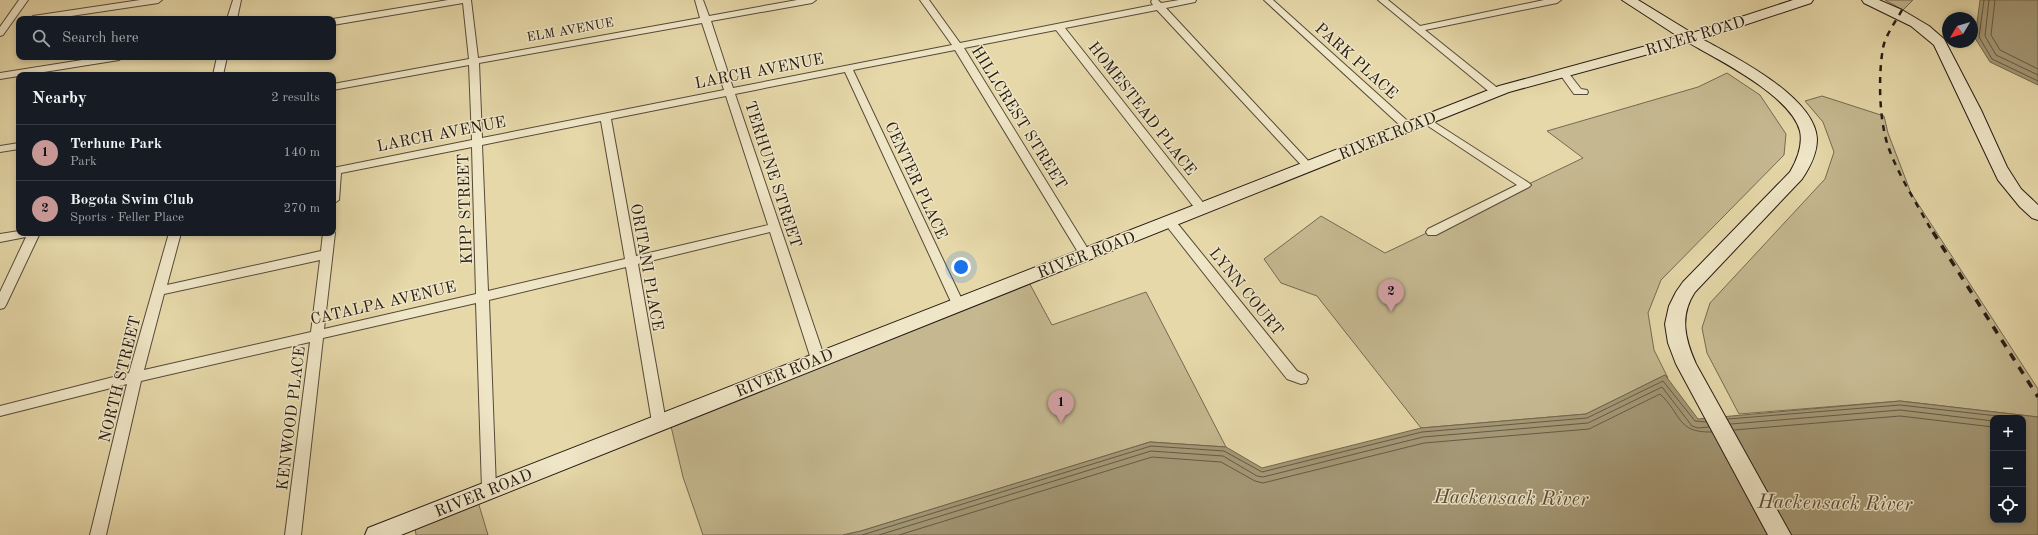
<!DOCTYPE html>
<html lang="en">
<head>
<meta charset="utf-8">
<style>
  :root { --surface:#171b24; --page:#242831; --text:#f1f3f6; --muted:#9ea1a6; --line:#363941; --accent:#c59692 }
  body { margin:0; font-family:"Old Standard TT",serif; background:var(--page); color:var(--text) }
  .controls { position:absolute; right:12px; bottom:12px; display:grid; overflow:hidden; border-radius:8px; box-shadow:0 2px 6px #0003 }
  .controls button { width:36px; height:36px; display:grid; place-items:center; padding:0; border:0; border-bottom:1px solid var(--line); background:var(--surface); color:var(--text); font:20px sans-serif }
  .compass { position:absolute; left:1942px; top:12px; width:36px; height:36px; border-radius:50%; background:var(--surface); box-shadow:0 2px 6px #0003; rotate:232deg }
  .you { position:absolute; left:961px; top:267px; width:14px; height:14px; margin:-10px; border:3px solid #fff; border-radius:50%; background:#1a73e8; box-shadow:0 0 0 6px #1a73e833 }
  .badge { display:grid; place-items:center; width:26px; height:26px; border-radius:50%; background:var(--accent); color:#111; font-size:13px; font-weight:700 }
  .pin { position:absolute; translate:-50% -33px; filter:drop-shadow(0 1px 2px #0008) }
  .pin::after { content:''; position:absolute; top:21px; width:14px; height:12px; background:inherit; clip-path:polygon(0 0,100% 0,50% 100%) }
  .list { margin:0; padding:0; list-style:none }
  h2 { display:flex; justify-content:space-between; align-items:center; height:52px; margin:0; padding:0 16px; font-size:17px }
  h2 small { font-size:13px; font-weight:400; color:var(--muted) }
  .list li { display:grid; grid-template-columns:26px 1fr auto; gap:12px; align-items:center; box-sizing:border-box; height:56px; padding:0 16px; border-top:1px solid var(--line) }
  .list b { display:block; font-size:15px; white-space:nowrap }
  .list p { margin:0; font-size:13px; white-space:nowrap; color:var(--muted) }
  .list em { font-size:13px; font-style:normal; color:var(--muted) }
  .icon { flex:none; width:22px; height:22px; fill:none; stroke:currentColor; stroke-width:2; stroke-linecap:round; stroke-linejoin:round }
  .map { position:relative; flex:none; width:2038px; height:535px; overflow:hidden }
  .search { position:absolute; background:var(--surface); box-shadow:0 2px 6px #0003; left:16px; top:16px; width:320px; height:44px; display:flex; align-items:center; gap:10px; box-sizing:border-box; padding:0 14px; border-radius:8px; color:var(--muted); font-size:15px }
  .panel { position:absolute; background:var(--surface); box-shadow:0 2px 6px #0003; left:16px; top:72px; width:320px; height:164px; border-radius:8px }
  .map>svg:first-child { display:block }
  .green { fill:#c5b890; stroke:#756a52 }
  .water { fill:#a49876; stroke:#71664f; fill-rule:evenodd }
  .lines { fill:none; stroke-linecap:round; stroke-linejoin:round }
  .shore { stroke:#645a45; stroke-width:1 }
  .street-casing { stroke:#554a39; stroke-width:2 }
  .secondary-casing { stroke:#251b14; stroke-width:2 }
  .street { fill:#efe6c7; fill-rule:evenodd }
  .secondary { fill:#efe6c7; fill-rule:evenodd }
  .rail-far1 { stroke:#251b14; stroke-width:2.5; stroke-dasharray:6 6; stroke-linecap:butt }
  .rail { stroke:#251b14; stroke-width:3.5; stroke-dasharray:8 8; stroke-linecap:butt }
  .labels { text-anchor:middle; stroke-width:3; stroke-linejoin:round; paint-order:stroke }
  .far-street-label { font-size:13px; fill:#251b14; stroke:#efe6c7 }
  .street-label { font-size:16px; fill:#251b14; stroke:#efe6c7 }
  .near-water-label { font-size:20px; font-style:italic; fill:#584d3b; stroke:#efe6c7 }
</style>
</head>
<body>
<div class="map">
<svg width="2038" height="535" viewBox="0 0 2038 535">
  <rect width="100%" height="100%" fill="#e6d8a9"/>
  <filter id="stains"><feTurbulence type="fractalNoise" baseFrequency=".005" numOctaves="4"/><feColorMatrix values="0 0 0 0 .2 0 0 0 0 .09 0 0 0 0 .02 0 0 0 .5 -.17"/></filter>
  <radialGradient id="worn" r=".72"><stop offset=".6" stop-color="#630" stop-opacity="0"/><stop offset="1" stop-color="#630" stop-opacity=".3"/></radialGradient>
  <!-- green -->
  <path class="green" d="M1885,0H1913L1903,10Z
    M1727,73L1760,95L1786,134L1784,155L1661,280L1648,313L1654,350L1668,378L1665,375L1586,414L1421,428L1317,296L1281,283L1264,259L1321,216L1385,253L1583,158L1547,131L1698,87Z
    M1822,96L1884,116L1888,133L1911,193L2038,389V417L1900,401L1739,414L1707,353L1702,328L1710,303L1825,179L1834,152L1823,122L1805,101Z
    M1026,277L1052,325L1146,292L1226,447L1150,442L861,531L843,535H703L683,477L669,418Z
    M476,495L488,535H416L414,520Z"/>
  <!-- water -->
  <path class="water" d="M1980,0H2038V85L1990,62L1975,38Z
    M1665,375L1698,419L1900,401L2038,417V535H843L861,531L1150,442L1226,447L1262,468L1421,428L1586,414ZM1993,418H2023V520H1993Z"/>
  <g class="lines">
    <!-- shore -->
    <path class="shore" d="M1984,0L1979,37L1992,59L2038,81
      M1989,0L1985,36L1996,55L2038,75
      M1995,0L1991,35L2000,50L2038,69
      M1728,419L1900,405L2015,418
      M1731,424L1900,410L1993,421
      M1734,430L1900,416L1993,427
      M862,535L1151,446L1224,451L1262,472L1422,432L1587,418L1663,381L1695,421L1706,422
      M879,535L1151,451L1223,456L1257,476L1263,477L1423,437L1588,423L1662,387L1692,426L1698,428L1709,427
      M899,535L1152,457L1221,462L1255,481L1263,483L1424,443L1589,429L1660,394C1682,414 1676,433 1712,432"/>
    <!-- street casing -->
    <g class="street-casing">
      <path id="street" d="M19,0H28L3,35L0,36V27Z
        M140,0H162L158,3L51,19H28L33,16Z
        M233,0H241L237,19H227Z
        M448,0H471L478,58L700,18L695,0H703L709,16L797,0H816L812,3L711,21L733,88L952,45L920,0H929L960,43L1153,5L1151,2L1152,0H1158L1161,3L1179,0H1196L1195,2L1166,8L1313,166L1308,169L1304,168L1157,10L1065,28L1205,205L1207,208L1201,212L1197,211L1056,30L964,48L1091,254L1085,258L1081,257L955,50L853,70L964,304L962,307H954L952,304L845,72L735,94L825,359L823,362H813L811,359L770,232L638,264L666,422L664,426L659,427L654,426L652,422L626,267L489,300L496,489L494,493L489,495L484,493L482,489L476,303L323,338L301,535H285L310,342L141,381L106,535H90L127,384L0,416V406L129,373L169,233H181L167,285L321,251L323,233H333V230L335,233L324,329L476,294L472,147L341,173L339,200L333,204V168L472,140L469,65L333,90V84L469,59L463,3L333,25V19ZM702,23L724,90L482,138L479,63ZM726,96L768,225L636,256L611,119ZM601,121L625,259L488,291L482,145ZM320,260L311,332L144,370L164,294Z
        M1264,0H1273L1412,125L1413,127L1412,129H1404Z
        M1378,0H1388L1420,26L1544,0H1561L1557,3L1425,30L1500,90L1501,92L1500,94H1492Z
        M101,57H124L119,60L0,79V73Z
        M217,57H227L223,75H213Z
        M1564,70L1567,71L1581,89L1587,90L1588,92L1587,94H1574L1559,73Z
        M1426,117L1529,183L1531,185L1529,187L1436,235H1428L1426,232L1428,229L1517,185L1422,122L1421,120L1422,118Z
        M19,143V149L0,152V146Z
        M1169,217L1173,218L1297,371L1306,375L1308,379L1306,383L1301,384L1287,379L1165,224L1163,221L1165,218Z
        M19,231V233H40L6,305L4,308L0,309V292L26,237L0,242V234Z"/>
    </g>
    <!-- secondary casing -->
    <g class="secondary-casing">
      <path id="secondary" d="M1622,0H1638L1692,33L1793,0H1813L1811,3L1702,39C1735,57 1815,97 1817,139C1817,154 1810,167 1802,179L1695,292C1679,316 1685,339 1696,364L1791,535H1768L1676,364L1668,343L1665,324L1669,306L1676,292L1683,282L1790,172C1797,160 1803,145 1800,131C1791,96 1719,60 1689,43L1509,92L401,535H365L368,528L1499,86L1679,37Z
        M1862,0H1879L1902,10L1929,26L1944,39L1981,110L2007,167L2021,189L2038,205V220L2032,218L2020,207L1998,180L1934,45L1911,26L1864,3Z"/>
    </g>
    <!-- street -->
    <use href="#street" class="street"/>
    <!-- secondary -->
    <use href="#secondary" class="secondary"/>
    <!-- rail-far1 -->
    <path class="rail-far1" d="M1902,10C1896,21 1885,36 1883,48C1878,76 1879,122 1889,149C1900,178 1918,206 1933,233"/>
    <!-- rail -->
    <path class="rail" d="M1933,232L2038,397"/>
  </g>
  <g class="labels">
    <!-- far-street labels -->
    <g class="far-street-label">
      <text transform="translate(570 29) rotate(-10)" y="5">ELM AVENUE</text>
    </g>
    <!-- street labels -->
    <g class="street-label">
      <text transform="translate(1695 35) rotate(-17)" y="6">RIVER ROAD</text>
      <text transform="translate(1357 60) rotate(42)" y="6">PARK PLACE</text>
      <text transform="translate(759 70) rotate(-11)" y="6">LARCH AVENUE</text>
      <text transform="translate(1143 108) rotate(52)" y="6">HOMESTEAD PLACE</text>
      <text transform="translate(1020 117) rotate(58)" y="6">HILLCREST STREET</text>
      <text transform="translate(441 133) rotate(-11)" y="6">LARCH AVENUE</text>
      <text transform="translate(1387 135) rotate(-22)" y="6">RIVER ROAD</text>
      <text transform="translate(774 174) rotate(72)" y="6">TERHUNE STREET</text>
      <text transform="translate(917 180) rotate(65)" y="6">CENTER PLACE</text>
      <text transform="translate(464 209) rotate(-92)" y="6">KIPP STREET</text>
      <text transform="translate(1086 254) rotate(-21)" y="6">RIVER ROAD</text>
      <text transform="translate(648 267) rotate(80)" y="6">ORITANI PLACE</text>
      <text transform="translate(1247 291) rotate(51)" y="6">LYNN COURT</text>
      <text transform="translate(383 302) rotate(-13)" y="6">CATALPA AVENUE</text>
      <text transform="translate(784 372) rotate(-22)" y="6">RIVER ROAD</text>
      <text transform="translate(119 379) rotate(-76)" y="6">NORTH STREET</text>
      <text transform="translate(290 418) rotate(-83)" y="6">KENWOOD PLACE</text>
      <text transform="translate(483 492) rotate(-22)" y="6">RIVER ROAD</text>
    </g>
    <!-- near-water labels -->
    <g class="near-water-label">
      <text transform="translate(1511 497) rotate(1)" y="7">Hackensack River</text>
      <text transform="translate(1835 502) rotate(1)" y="7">Hackensack River</text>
    </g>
  </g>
  <rect width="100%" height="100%" filter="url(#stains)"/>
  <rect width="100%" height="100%" fill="url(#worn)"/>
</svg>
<div class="controls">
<button>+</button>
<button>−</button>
<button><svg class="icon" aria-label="locate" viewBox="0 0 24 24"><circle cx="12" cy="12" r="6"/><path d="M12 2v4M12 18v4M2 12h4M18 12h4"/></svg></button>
</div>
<svg class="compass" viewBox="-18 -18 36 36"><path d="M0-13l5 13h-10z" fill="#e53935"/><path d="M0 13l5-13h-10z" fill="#9ea1a6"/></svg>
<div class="you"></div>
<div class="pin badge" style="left:1061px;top:423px">1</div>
<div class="pin badge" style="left:1391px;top:312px">2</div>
<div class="search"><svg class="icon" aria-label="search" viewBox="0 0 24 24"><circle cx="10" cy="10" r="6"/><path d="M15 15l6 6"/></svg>Search here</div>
<section class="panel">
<h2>Nearby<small>2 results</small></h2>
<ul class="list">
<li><span class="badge">1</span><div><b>Terhune Park</b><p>Park</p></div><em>140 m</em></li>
<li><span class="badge">2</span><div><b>Bogota Swim Club</b><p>Sports · Feller Place</p></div><em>270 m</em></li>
</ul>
</section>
</div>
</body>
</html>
